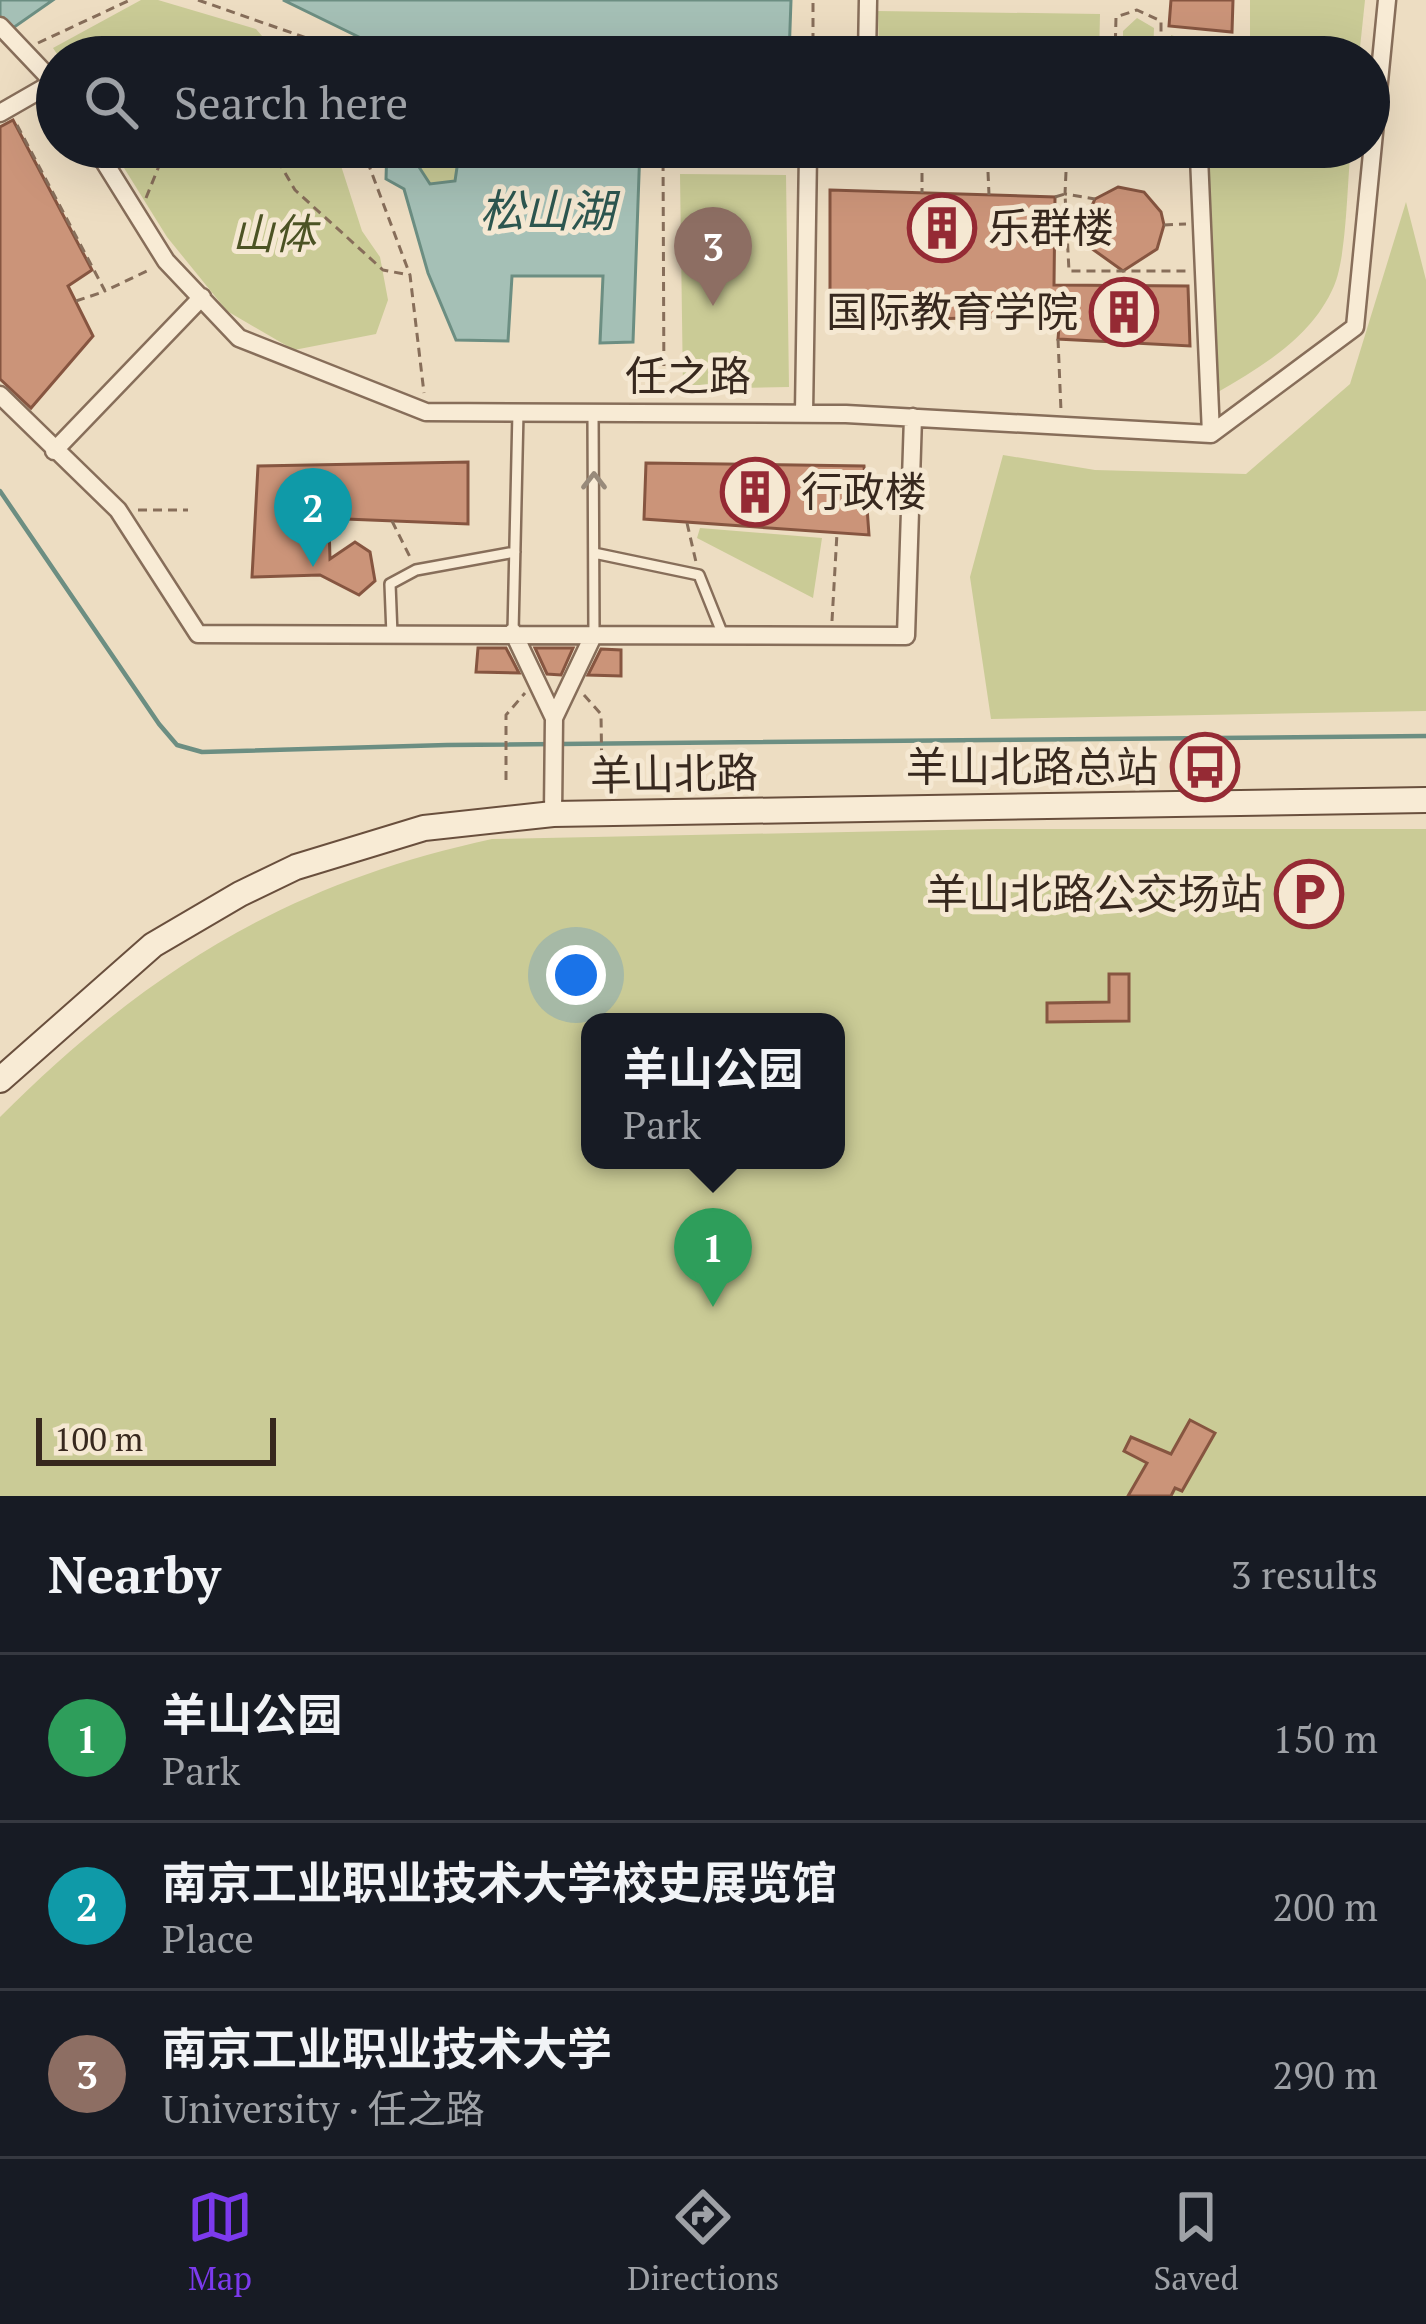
<!DOCTYPE html>
<html lang="en">
<head>
<meta charset="utf-8">
<style>
  :root { --surface:#171b24; --page:#242831; --text:#f1f3f6; --muted:#9ea1a6; --line:#363941; --accent:#7c3aed }
  body { margin:0; font-family:"PT Serif","Noto Sans SC",serif; background:var(--page); color:var(--text) }
  .scale { position:absolute; left:36px; bottom:30px; width:240px; box-sizing:border-box; padding-left:12px; border:6px solid #37281e; border-top:0; font-size:33px; line-height:42px; white-space:nowrap; color:#37281e; -webkit-text-stroke:9px #f5e8d2; paint-order:stroke }
  .you { position:absolute; left:576px; top:975px; width:42px; height:42px; margin:-30px; border:9px solid #fff; border-radius:50%; background:#1a73e8; box-shadow:0 0 0 18px #1a73e833 }
  .badge { display:grid; place-items:center; width:78px; height:78px; border-radius:50%; background:var(--accent); color:#fff; font-size:39px; font-weight:700 }
  .pin { position:absolute; translate:-50% -99px; filter:drop-shadow(0 3px 6px #0008) }
  .pin::after { content:''; position:absolute; top:63px; width:42px; height:36px; background:inherit; clip-path:polygon(0 0,100% 0,50% 100%) }
  .popup { position:absolute; left:581px; top:1013px; width:264px; height:156px; box-sizing:border-box; display:grid; place-content:center; border-radius:24px; background:var(--surface); filter:drop-shadow(0 3px 9px #0005); font-size:39px; white-space:nowrap; color:var(--muted) }
  .popup b { font-size:45px; color:var(--text) }
  .popup::after { content:''; position:absolute; left:50%; top:100%; margin-left:-24px; border:24px solid transparent; border-top-color:var(--surface) }
  .list { margin:0; padding:0; list-style:none }
  h2 { display:flex; justify-content:space-between; align-items:center; height:156px; margin:0; padding:0 48px; font-size:51px }
  h2 small { font-size:39px; font-weight:400; color:var(--muted) }
  .list li { display:grid; grid-template-columns:78px 1fr auto; gap:36px; align-items:center; box-sizing:border-box; height:168px; padding:0 48px; border-top:3px solid var(--line) }
  .list b { display:block; font-size:45px; white-space:nowrap }
  .list p { margin:0; font-size:39px; white-space:nowrap; color:var(--muted) }
  .list em { font-size:39px; font-style:normal; color:var(--muted) }
  .icon { flex:none; width:66px; height:66px; fill:none; stroke:currentColor; stroke-width:2; stroke-linecap:round; stroke-linejoin:round }
  .map { position:relative; flex:none; width:1426px; height:1496px; overflow:hidden }
  .search { position:absolute; background:var(--surface); box-shadow:0 12px 48px #0002; left:36px; right:36px; top:36px; height:132px; display:flex; align-items:center; gap:30px; box-sizing:border-box; padding:0 42px; border-radius:66px; color:var(--muted); font-size:45px }
  .sheet { height:660px; background:var(--surface) }
  nav { display:flex; justify-content:space-around; align-items:center; box-sizing:border-box; height:168px; border-top:3px solid var(--line); background:var(--surface); font-size:33px; color:var(--muted) }
  nav a { display:grid; justify-items:center; gap:6px }
  nav .on { color:var(--accent) }
  .map>svg:first-child { display:block }
  .green { fill:#cacb96; fill-rule:evenodd }
  .water { fill:#a5c0b6; stroke:#6c8e82; stroke-width:3 }
  .lines { fill:none; stroke-linecap:round; stroke-linejoin:round }
  .stream { stroke:#6c8e82; stroke-width:4.5 }
  .building { fill:#cb9479; stroke:#865540; stroke-width:3 }
  .lane-casing { stroke:#876e5a; stroke-width:14 }
  .street-casing { stroke:#876e5a; stroke-width:21 }
  .secondary-casing { stroke:#694f3d; stroke-width:28 }
  .path { stroke:#876e5a; stroke-width:3; stroke-dasharray:9 6; stroke-linecap:butt }
  .lane { stroke:#f8ebd5; stroke-width:9 }
  .street { stroke:#f8ebd5; stroke-width:16 }
  .secondary { stroke:#f8ebd5; stroke-width:24 }
  .oneway { stroke:#988a7a }
  .labels { text-anchor:middle; stroke-width:10; stroke-linejoin:round; paint-order:stroke }
  .poi-label { font-size:42px; fill:#37281e; stroke:#f5e8d2; text-anchor:end }
  .park-label { font-size:42px; font-style:italic; fill:#4c5324; stroke:#f5e8d2 }
  .street-label { font-size:42px; fill:#37281e; stroke:#f5e8d2 }
  .water-label { font-size:45px; font-style:italic; fill:#2d5750; stroke:#f5e8d2 }
</style>
</head>
<body>
<div class="map">
<svg width="1426" height="1496" viewBox="0 0 1426 1496">
  <rect width="100%" height="100%" fill="#edddc2"/>
  <!-- green -->
  <path class="green" d="M141,0H158L256,29L280,57H59L53,48Z
    M1250,0H1365L1359,57H1171V35L1220,52L1229,40L1250,38Z
    M878,11L1100,14L1099,57H879Z
    M1137,18L1154,28L1153,57H1123V31Z
    M111,147H335L362,231L380,257L388,300L376,334L294,350L227,311L167,237Z
    M421,147H460L455,181L431,184L419,167Z
    M1205,147H1351C1347,182 1347,256 1334,286C1312,337 1264,365 1218,392Z
    M680,174L786,175L789,387L683,389Z
    M1406,202L1426,280V711L991,719L970,577L1003,455L1095,470L1246,474L1350,384Z
    M700,528L822,538L813,598L697,538Z
    M996,829H1426V1496H0V1117C146,971 288,883 492,839ZM590,1022H836V1160H590Z"/>
  <!-- water -->
  <path class="water" d="M0,0H53L0,37Z
    M283,0H791L789,57H371L365,40Z
    M387,147H421L419,167L430,184L455,181L460,147H640L633,342L600,343L603,276H512L508,341L456,340L428,273L404,189L386,179Z"/>
  <g class="lines">
    <!-- stream -->
    <path class="stream" d="M0,491L159,724L177,745L202,752L447,745L1426,736"/>
  </g>
  <!-- building -->
  <path class="building" d="M1171,0H1233L1232,32L1169,26Z
    M13,120L92,270L68,286L93,336L31,408L0,379V127Z
    M1118,187L1144,192L1161,212L1164,225L1157,249L1123,271L1091,248L1084,223L1095,199Z
    M830,190L1055,197L1054,285L1188,286L1190,346L1058,339L1060,316L830,321Z
    M468,462V524L320,518L329,525L330,559L355,542L370,552L375,581L359,595L320,575L252,577L258,466Z
    M646,463L864,466L869,535L644,519Z
    M478,648H506L519,673L476,672Z
    M535,648H573L561,675L547,674Z
    M601,649L621,650V676L588,675Z
    M1109,974H1129V1021L1047,1022V1003L1109,1002Z
    M1190,1420L1215,1433L1182,1491L1175,1488L1171,1496H1128L1147,1463L1124,1451L1131,1437L1171,1454Z"/>
  <g class="lines">
    <!-- lane casing -->
    <g class="lane-casing">
      <path id="lane" d="M593,412L594,634
        M594,553L699,575L723,635
        M513,632L518,412
        M392,635L390,584L416,570L515,552"/>
    </g>
    <!-- street casing -->
    <g class="street-casing">
      <path id="street" d="M0,26L57,86
        M867,57L868,0
        M0,113L54,82
        M95,147L166,261L239,338L426,412L846,414L1211,434L1355,327L1387,0
        M865,154L1112,152L1199,157L1211,434
        M0,395L118,510L198,634L906,636L913,417
        M804,413L808,153L865,154V148
        M54,451L202,297
        M513,632L554,718
        M553,814L554,718L594,634"/>
    </g>
    <!-- secondary casing -->
    <g class="secondary-casing">
      <path id="secondary" d="M0,1080L153,945L240,894L296,867L424,828L553,814L1426,800"/>
    </g>
    <!-- path -->
    <path class="path" d="M198,0L318,42L324,57
      M38,43L130,0
      M284,57L275,44L311,43
      M813,57V0
      M1115,57L1116,17L1137,10L1161,21V57
      M17,125L105,291L149,270
      M233,147H241
      M270,147L295,190L383,270L409,275
      M362,147L410,275L424,393
      M663,147L664,398
      M665,162L793,166
      M988,172L989,195
      M1066,172L1065,194L1095,199
      M922,173V193
      M1055,197L1065,194L1069,271H1190
      M146,198L161,161L181,147
      M1164,225L1186,224
      M76,301L103,292
      M1058,339L1061,411
      M138,510H188
      M392,521L410,557
      M687,523L696,562
      M832,621L837,533
      M584,695L601,714L602,782
      M506,780V715L525,693"/>
    <!-- lane -->
    <use href="#lane" class="lane"/>
    <!-- street -->
    <use href="#street" class="street"/>
    <!-- secondary -->
    <use href="#secondary" class="secondary"/>
  </g>
  <!-- one-way arrows -->
  <defs><path id="oneway-chevron" d="M-2-3.5L2.5 0L-2 3.5" fill="none" stroke-width="1.6" stroke-linecap="round" stroke-linejoin="round" transform="scale(3)"/></defs>
  <use class="oneway" href="#oneway-chevron" transform="translate(594 481) rotate(-90)"/>
  <!-- icons -->
  <defs>
    <g id="building-ring" transform="scale(3.45)"><circle r="9.5" fill="#f5e8d2" stroke="#952a34" stroke-width="1.5"/><path d="M-4-6H4V6H1V3H-1V6H-4ZM-2.5-4.3h1.7v1.8h-1.7ZM.8-4.3h1.7v1.8H.8ZM-2.5-1h1.7V.8h-1.7ZM.8-1h1.7V.8H.8Z" fill="#952a34"/></g>
    <g id="bus-ring" transform="scale(3.45)"><circle r="9.5" fill="#f5e8d2" stroke="#952a34" stroke-width="1.5"/><path d="M-5-6H5V4H4V6H2V4H-2V6H-4V4H-5ZM-3.5-4V0h7V-4ZM-3.5 1.2v1.5H-2V1.2ZM2 1.2v1.5H3.5V1.2Z" fill="#952a34"/></g>
    <g id="parking-ring" transform="scale(3.45)"><circle r="9.5" fill="#f5e8d2" stroke="#952a34" stroke-width="1.5"/><path d="M-3.5-5.5H1a3.5 3.5 0 0 1 0 7H-1V5.5H-3.5ZM-1-3.4V-.6H.8a1.4 1.4 0 0 0 0-2.8Z" fill="#952a34"/></g>
  </defs>
  <g fill-rule="evenodd">
    <use href="#building-ring" x="942" y="228"/>
    <use href="#building-ring" x="1124" y="312"/>
    <use href="#building-ring" x="755" y="492"/>
    <use href="#bus-ring" x="1205" y="767"/>
    <use href="#parking-ring" x="1309" y="894"/>
  </g>
  <g class="labels">
    <!-- poi labels -->
    <g class="poi-label">
      <text x="988" y="243" text-anchor="start">乐群楼</text>
      <text x="1078" y="327">国际教育学院</text>
      <text x="801" y="507" text-anchor="start">行政楼</text>
      <text x="1158" y="782">羊山北路总站</text>
      <text x="1262" y="909">羊山北路公交场站</text>
    </g>
    <!-- park labels -->
    <g class="park-label">
      <text x="274" y="249">山体</text>
    </g>
    <!-- street labels -->
    <g class="street-label">
      <text x="688" y="391">任之路</text>
      <text transform="translate(674 774) rotate(-1)" y="15">羊山北路</text>
    </g>
    <!-- water labels -->
    <g class="water-label">
      <text x="547" y="227">松山湖</text>
    </g>
  </g>
</svg>
<div class="scale">100 m</div>
<div class="you"></div>
<div class="pin badge" style="left:713px;top:1307px;background:#2e9e5b">1</div>
<div class="popup"><b>羊山公园</b>Park</div>
<div class="pin badge" style="left:313px;top:567px;background:#0f9aa8">2</div>
<div class="pin badge" style="left:713px;top:306px;background:#8d6e63">3</div>
<div class="search"><svg class="icon" aria-label="search" viewBox="0 0 24 24"><circle cx="10" cy="10" r="6"/><path d="M15 15l6 6"/></svg>Search here</div>
</div>
<section class="sheet">
<h2>Nearby<small>3 results</small></h2>
<ul class="list">
<li><span class="badge" style="background:#2e9e5b">1</span><div><b>羊山公园</b><p>Park</p></div><em>150 m</em></li>
<li><span class="badge" style="background:#0f9aa8">2</span><div><b>南京工业职业技术大学校史展览馆</b><p>Place</p></div><em>200 m</em></li>
<li><span class="badge" style="background:#8d6e63">3</span><div><b>南京工业职业技术大学</b><p>University · 任之路</p></div><em>290 m</em></li>
</ul>
</section>
<nav>
<a class="on"><svg class="icon" aria-label="map" viewBox="0 0 24 24"><path d="M3 6l6-2 6 2 6-2v14l-6 2-6-2-6 2zM9 4v14M15 6v14"/></svg>Map</a>
<a><svg class="icon" aria-label="directions" viewBox="0 0 24 24"><path d="M12 3l9 9-9 9-9-9zM9 14v-3h6M13 9l2 2-2 2"/></svg>Directions</a>
<a><svg class="icon" aria-label="saved" viewBox="0 0 24 24"><path d="M7 4h10v16l-5-4-5 4z"/></svg>Saved</a>
</nav>
</body>
</html>
